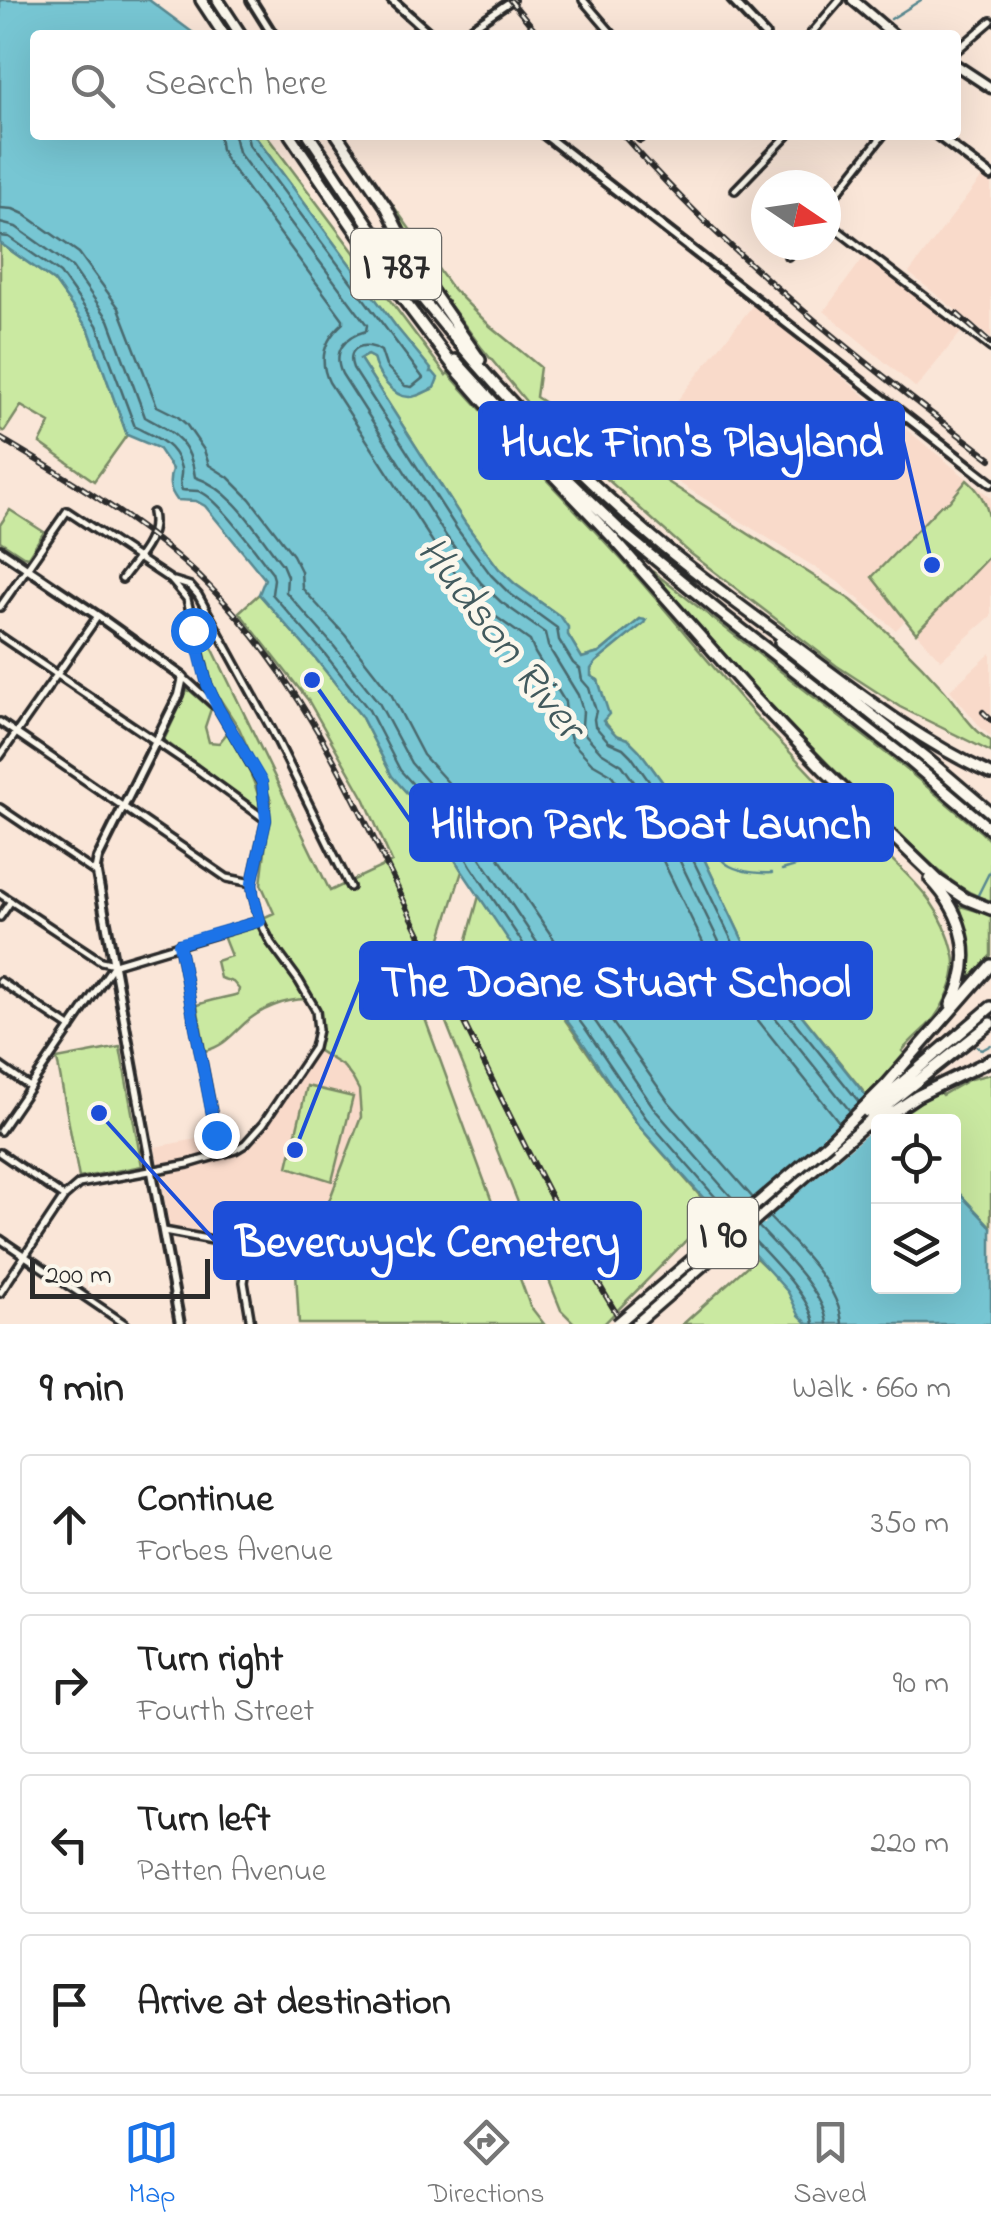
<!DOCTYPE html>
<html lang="en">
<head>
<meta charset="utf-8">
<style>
  :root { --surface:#fff; --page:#f6f6f6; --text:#222; --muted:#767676; --line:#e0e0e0; --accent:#1a73e8 }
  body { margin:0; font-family:"Indie Flower",sans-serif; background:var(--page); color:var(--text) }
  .controls { position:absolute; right:30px; bottom:30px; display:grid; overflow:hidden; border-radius:10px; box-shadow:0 10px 40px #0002 }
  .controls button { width:90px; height:90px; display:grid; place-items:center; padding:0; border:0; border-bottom:2px solid var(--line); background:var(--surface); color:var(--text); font:50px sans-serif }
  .compass { position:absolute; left:751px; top:170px; width:90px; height:90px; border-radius:50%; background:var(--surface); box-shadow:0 10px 40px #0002; rotate:103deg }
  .scale { position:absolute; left:30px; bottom:25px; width:180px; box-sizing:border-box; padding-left:10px; border:5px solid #2b2b2b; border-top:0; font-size:28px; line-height:35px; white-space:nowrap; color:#2b2b2b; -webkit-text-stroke:8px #fbf7ec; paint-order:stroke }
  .stop { position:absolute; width:30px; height:30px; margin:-22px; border:8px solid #1a73e8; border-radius:50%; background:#fff }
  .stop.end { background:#1a73e8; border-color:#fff; box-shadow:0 2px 10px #0008 }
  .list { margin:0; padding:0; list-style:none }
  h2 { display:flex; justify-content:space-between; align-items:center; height:130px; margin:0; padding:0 40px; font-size:42px }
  h2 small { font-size:32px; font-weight:400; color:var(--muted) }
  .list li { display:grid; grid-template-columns:65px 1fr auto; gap:30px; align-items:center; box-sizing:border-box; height:140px; margin:0 20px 20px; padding:0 20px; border:2px solid var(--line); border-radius:10px }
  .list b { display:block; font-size:38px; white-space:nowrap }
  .list p { margin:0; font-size:32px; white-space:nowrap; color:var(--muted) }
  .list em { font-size:32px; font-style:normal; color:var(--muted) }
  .icon { flex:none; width:55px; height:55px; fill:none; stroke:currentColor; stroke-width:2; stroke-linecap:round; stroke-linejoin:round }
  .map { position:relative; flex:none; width:991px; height:1324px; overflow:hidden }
  .search { position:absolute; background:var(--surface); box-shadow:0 10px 40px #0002; left:30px; right:30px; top:30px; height:110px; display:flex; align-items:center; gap:25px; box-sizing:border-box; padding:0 35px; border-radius:10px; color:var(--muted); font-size:38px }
  .sheet { height:770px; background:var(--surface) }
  nav { display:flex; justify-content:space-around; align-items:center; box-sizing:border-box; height:140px; border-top:2px solid var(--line); background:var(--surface); font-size:28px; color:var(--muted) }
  nav a { display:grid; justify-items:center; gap:5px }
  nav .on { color:var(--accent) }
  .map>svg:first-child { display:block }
  .built { fill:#f9daca }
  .green { fill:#cae9a1; stroke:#7a8a66; stroke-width:2.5 }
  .water { fill:#77c6d3; stroke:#598890; stroke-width:2.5 }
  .pier { fill:#fae6d8 }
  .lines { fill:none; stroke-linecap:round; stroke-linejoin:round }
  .shore { stroke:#49696e; stroke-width:2.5 }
  .stream { stroke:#598890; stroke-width:2.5 }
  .minor-casing { stroke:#2b2b2b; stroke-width:12 }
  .tertiary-casing { stroke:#2b2b2b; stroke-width:14 }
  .primary-casing { stroke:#2b2b2b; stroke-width:15 }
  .motorway-casing { stroke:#2b2b2b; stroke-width:16 }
  .minor { stroke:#fbf7ec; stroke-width:5 }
  .tertiary { stroke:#fbf7ec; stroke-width:6 }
  .primary { stroke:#fbf7ec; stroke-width:8 }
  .motorway { stroke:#fbf7ec; stroke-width:9 }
  .rail-casing { stroke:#2b2b2b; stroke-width:6 }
  .rail { stroke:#fbf7ec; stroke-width:2.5; stroke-dasharray:8; stroke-linecap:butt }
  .motorway-bridge-casing { stroke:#2b2b2b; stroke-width:16; stroke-linecap:butt }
  .motorway-bridge { stroke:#fbf7ec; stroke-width:9 }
  .route { stroke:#1a73e8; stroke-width:12 }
  .labels { text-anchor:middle; stroke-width:10; stroke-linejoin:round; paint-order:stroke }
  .shield { fill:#fbf7ec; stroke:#696865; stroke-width:2.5 }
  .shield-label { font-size:40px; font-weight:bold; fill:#2b2b2b }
  .water-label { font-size:45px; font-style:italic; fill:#425a5d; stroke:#fbf7ec }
  .leader { fill:none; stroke:#1d4ed8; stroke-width:4 }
  .callout-dot { fill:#1d4ed8; stroke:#fbf7ec; stroke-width:4 }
  .callout { fill:#1d4ed8; stroke:#1d4ed8; stroke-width:4 }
  .callout-label { font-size:45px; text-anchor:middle; font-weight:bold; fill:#fff }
</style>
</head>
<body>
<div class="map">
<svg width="991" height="1324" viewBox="0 0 991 1324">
  <rect width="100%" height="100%" fill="#fae6d8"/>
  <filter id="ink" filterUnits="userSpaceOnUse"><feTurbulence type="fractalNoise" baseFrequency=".01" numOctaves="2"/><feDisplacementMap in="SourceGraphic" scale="20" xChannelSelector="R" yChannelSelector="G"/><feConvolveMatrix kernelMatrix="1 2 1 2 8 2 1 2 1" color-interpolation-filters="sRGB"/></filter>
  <g filter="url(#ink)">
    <!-- built -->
    <path class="built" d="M982,177L991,184V338L909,273Z
      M864,257L962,331L916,388L824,311Z
      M753,305L991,498V528L896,630L837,581L634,455Z
      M991,554V616L941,660L916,633Z
      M991,653V737L982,729L950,690Z
      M316,1049L344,1067L353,1079L359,1090L361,1117L317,1231L284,1216L263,1218L262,1252L254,1250L244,1242L170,1229L155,1147L212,1136L218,1158L235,1153L245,1147L272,1117Z"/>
    <!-- green -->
    <path class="green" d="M254,135H266L446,375L448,373C503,436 562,495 619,557C670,613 716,673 768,729C801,764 834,799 867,834C905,876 940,895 954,955C959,977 943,1009 929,1024C919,1034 910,1041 902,1051L942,1095L970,1079L991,1074V1227L954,1188V1122L890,1121L871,1101L744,943L677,802L639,750L628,739L616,735L603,720L608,714L598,680L591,676V669L596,662L644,623L640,619L599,653L582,658L568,635L561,617L515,584L499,569L465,523L360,359L367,355L373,358C378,376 396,401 419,395C424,393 428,390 434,388L430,369L397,328Z
      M343,135L451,287L490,326L540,367L536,397L851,600C886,629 913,655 943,689C958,706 971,730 991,741V752L900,707L837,666L690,553L588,462L529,405L481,347L436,286L411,245L395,210Z
      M0,243L54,281L89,330L127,435L94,481L40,443L50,423L21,406L4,432L0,429Z
      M967,480C991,500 991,522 991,554L916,633L872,577L941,505L949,502Z
      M10,510L44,532L28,557L23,556L0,541V525Z
      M652,571L900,764L981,832L991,842V901C952,890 923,855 894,828C809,748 727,661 652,571Z
      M259,594L316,659L361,716L392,776L431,820L462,871L420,1005L530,1306L544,1324H299L293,1220L318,1230L361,1117L359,1090L353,1079L344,1067L316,1049C318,1030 317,1015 306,999C286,999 260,1009 245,1023C231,1036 224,1046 205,1051L197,1005C210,1000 225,998 238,994L239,989L233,982L220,978L216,961L231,956L223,936L274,913L261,884L271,800L239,728L214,690L198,636L206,635L330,891L392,862L365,800L308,700L239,612Z
      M188,689L211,709L205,727L209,742L219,743L228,732C243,758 258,782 261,812L164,740Z
      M479,896L638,1125L714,1212L604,1324H575L561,1310L445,1020Z
      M960,906L991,915V955L968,980L970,948Z
      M120,1047L142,1166L79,1178L57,1059Z
      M307,1086L353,1097L332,1181L288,1167Z
      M756,1258L825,1324H683Z"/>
    <!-- water -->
    <path class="water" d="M0,0H149L196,35H35V135H254L397,328L431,369L430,372H433L438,378L434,388C426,391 418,397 410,397C392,398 376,372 373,358L367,355L360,359L465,523L499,569L515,584L561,617L568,627V635L582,658L599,653L640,619L646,620L644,623L596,662L591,669V676L598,680L609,714L603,721L616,735L628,739L639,750L677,802L744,943L870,1101L890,1121L878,1122V1286H954V1188L991,1227V1324H808L799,1315L788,1292L638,1125L579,1037L520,957L462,871L431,820L392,776L361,716L316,659L259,594L265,579L205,506L196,501L177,500C169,489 168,483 172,469L158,448L127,435L89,330L54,281L0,243Z"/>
    <!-- pier -->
    <path class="pier" d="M872,1094L878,1125L766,1220L765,1224H761L737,1244L721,1226L745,1206V1202H750L823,1139V1135H828L839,1125Z"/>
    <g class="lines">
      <!-- shore -->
      <path class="shore" d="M219,135L221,150L226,160L343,319V323C324,340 318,359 329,382L434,544L469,592L492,614L530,641L535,653L565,702L567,727L572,742L592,763L611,774L644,822L714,965L839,1122
        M234,135L238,152L367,325L366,331C344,337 332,352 342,374L446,536L481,583L501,602L545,633L548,646L578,695L583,711L582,725L585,734L601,752L622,765L657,814L726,956L850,1111
        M247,135L249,145L423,378L412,387L405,386L386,366L381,351C365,340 345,347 353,368L457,529L491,575L509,593L557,628L559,640L573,663L580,669L582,680L589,688L596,711L594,719L595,726L609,742L623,748L631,756L668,808L736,949L859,1102
        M0,208L13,209L24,214L79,253L119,308L157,406L177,416L186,424L204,450L209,465L228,477L250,499L293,555L301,571L302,588L345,635L391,694L423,755L463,799L494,851L551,935L668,1101L753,1198
        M0,223L16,227L72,267L109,320L145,417C174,433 190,440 195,477C233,489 258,534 282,564L287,576L286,592L333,645L379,703L411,763L450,807L481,859L538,944L597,1024L656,1111L741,1208
        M0,236L9,237L60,273L97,325L135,427C153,436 173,442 180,465C184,475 177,478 182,490C187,491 193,490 198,491C217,495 258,555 272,572L274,579L272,594L324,653L369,710L400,770L440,814L471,866L528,951L587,1031L646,1118L732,1216
        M769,1217C794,1243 840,1286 842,1324
        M758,1226C779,1249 825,1293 827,1324
        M749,1235C768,1255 811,1297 814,1324"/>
      <!-- stream -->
      <path class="stream" d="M891,19L921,0
        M696,844C719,845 714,858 730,866C742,872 760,874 772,873
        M782,870L829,856
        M978,895L991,869
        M977,1046L982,1050L991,1045"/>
      <!-- minor casing -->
      <g class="minor-casing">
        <path id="minor" d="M583,0L613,35
          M461,35L512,0
          M810,35L840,0
          M956,51L991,21
          M640,138L644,135
          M735,190L788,135
          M826,207L883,135
          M826,221L991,348
          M788,256L796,245
          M122,579C137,558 158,539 152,513
          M174,581L190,586L198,595L272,730L350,887
          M0,607L67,511L171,580L187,599L207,684L218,708L262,783L266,820L252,883L253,894L260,921L271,943L299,981L316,1010L318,1030L314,1048L263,1124L245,1144L235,1150L188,1164L79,1184L64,1197L0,1293
          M0,636L195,768L266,820
          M183,677L214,705
          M0,722L227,878L252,883
          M0,756L98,616
          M0,808L96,873
          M0,894L101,961L115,964L260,921
          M0,917L11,901
          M179,944L220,1154
          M0,981L71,1028
          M0,1066L30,1087
          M0,1131L113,966
          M0,1153L64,1197
          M164,1231L250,1247L244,1282L251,1324
          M0,1239L125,1324"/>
      </g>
      <!-- tertiary casing -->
      <g class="tertiary-casing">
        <path id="tertiary" d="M251,0L273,35
          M392,0L431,35
          M732,0L765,35
          M545,135L991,483
          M937,135L991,176
          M0,550L98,616L183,677L179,695L98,858L96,868L180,1324"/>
      </g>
      <!-- primary casing -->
      <g class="primary-casing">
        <path id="primary" d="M853,0L894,35
          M956,65L991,88"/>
      </g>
      <!-- motorway casing -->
      <g class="motorway-casing">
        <path id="motorway" d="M201,0L224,35
          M218,0L241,35
          M290,135L396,290L454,367L495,414L613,538L753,696L823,769L939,881L966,899L991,909
          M309,135C347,191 383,250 425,302C493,387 569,466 651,536C697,575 746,610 795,646C858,693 919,741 991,774
          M337,135L387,208L420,274L480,360
          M455,360L536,449L623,533L722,614L905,757L991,830
          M780,642L925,757L991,813
          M930,879C965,915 976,961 951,1005
          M867,1112L991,1007
          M871,1127L917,1096L991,1060
          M829,1142L886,1085L991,965
          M635,1324L891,1102L991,1023"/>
      </g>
      <!-- minor -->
      <use href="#minor" class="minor"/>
      <!-- tertiary -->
      <use href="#tertiary" class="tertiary"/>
      <!-- primary -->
      <use href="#primary" class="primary"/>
      <!-- motorway -->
      <use href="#motorway" class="motorway"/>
      <!-- rail casing -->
      <g class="rail-casing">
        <path id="rail" d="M510,0L539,35
          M623,135C730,258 861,361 991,459
          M957,314L991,344
          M0,438C74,482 148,525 209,586C301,678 355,799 410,914C443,982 478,1050 511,1118C546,1188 581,1257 623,1324
          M983,712L991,720"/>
      </g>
      <!-- rail -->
      <use href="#rail" class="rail"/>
      <!-- motorway-bridge casing -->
      <g class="motorway-bridge-casing">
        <path id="motorway-bridge" d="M617,1324L829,1142"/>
      </g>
      <!-- motorway-bridge -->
      <use href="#motorway-bridge" class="motorway-bridge"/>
    </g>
  </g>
  <g class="lines" filter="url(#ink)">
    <!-- route -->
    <path class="route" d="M193,630L207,684L218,708L262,782L266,820L252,883L253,894L260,921L179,944L216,1135"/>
  </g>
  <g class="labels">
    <!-- shield labels -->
    <g class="shield">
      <rect x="351" y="229" width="90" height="70" rx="8"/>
      <rect x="688" y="1198" width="70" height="70" rx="8"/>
    </g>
    <g class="shield-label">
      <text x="396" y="278">I 787</text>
      <text x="723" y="1247">I 90</text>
    </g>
    <!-- water labels -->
    <g class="water-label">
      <text transform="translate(503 636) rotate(52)" y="16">Hudson River</text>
    </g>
  </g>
  <!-- callouts -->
  <path class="leader" d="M932 565L903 441M312 680L411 822M295 1150L361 981M99 1113L215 1241"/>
  <g class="callout-dot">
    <circle cx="932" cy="565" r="10"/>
    <circle cx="312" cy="680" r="10"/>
    <circle cx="295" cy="1150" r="10"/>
    <circle cx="99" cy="1113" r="10"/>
  </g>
  <g class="callout">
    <rect x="480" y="403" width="423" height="75" rx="10"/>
    <rect x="411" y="785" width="481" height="75" rx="10"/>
    <rect x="361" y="943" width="510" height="75" rx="10"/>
    <rect x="215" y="1203" width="425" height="75" rx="10"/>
  </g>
  <g class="callout-label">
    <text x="692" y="456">Huck Finn's Playland</text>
    <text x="651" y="838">Hilton Park Boat Launch</text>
    <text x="616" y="996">The Doane Stuart School</text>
    <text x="428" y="1256">Beverwyck Cemetery</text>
  </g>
</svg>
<div class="controls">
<button><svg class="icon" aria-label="locate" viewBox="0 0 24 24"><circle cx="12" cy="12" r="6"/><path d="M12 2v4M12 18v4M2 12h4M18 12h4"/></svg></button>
<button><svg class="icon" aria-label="layers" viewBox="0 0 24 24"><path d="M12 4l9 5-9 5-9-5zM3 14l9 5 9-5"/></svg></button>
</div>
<svg class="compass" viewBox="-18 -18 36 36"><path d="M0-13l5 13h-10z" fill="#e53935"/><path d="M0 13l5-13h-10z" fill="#767676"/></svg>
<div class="scale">200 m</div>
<div class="stop" style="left:193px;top:630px"></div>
<div class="stop end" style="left:216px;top:1135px"></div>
<div class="search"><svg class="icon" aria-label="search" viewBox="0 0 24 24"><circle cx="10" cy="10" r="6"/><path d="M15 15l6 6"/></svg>Search here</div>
</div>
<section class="sheet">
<h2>9 min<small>Walk · 660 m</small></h2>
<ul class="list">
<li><svg class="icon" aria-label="ahead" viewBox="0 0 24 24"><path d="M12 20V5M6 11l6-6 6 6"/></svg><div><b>Continue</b><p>Forbes Avenue</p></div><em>350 m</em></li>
<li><svg class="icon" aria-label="right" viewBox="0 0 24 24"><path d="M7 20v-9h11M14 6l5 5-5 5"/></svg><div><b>Turn right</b><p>Fourth Street</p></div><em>90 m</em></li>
<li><svg class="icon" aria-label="left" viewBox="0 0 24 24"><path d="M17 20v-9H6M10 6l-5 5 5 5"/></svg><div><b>Turn left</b><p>Patten Avenue</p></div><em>220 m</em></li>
<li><svg class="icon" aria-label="arrive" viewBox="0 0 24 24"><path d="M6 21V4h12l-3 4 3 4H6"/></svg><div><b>Arrive at destination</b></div></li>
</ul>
</section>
<nav>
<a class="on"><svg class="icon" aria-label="map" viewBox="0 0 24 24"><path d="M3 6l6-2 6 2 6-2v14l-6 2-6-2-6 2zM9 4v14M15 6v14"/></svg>Map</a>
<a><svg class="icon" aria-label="directions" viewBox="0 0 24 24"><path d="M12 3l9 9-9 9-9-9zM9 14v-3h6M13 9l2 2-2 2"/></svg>Directions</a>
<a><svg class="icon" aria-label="saved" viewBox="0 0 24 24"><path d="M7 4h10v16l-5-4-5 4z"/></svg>Saved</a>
</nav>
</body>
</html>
